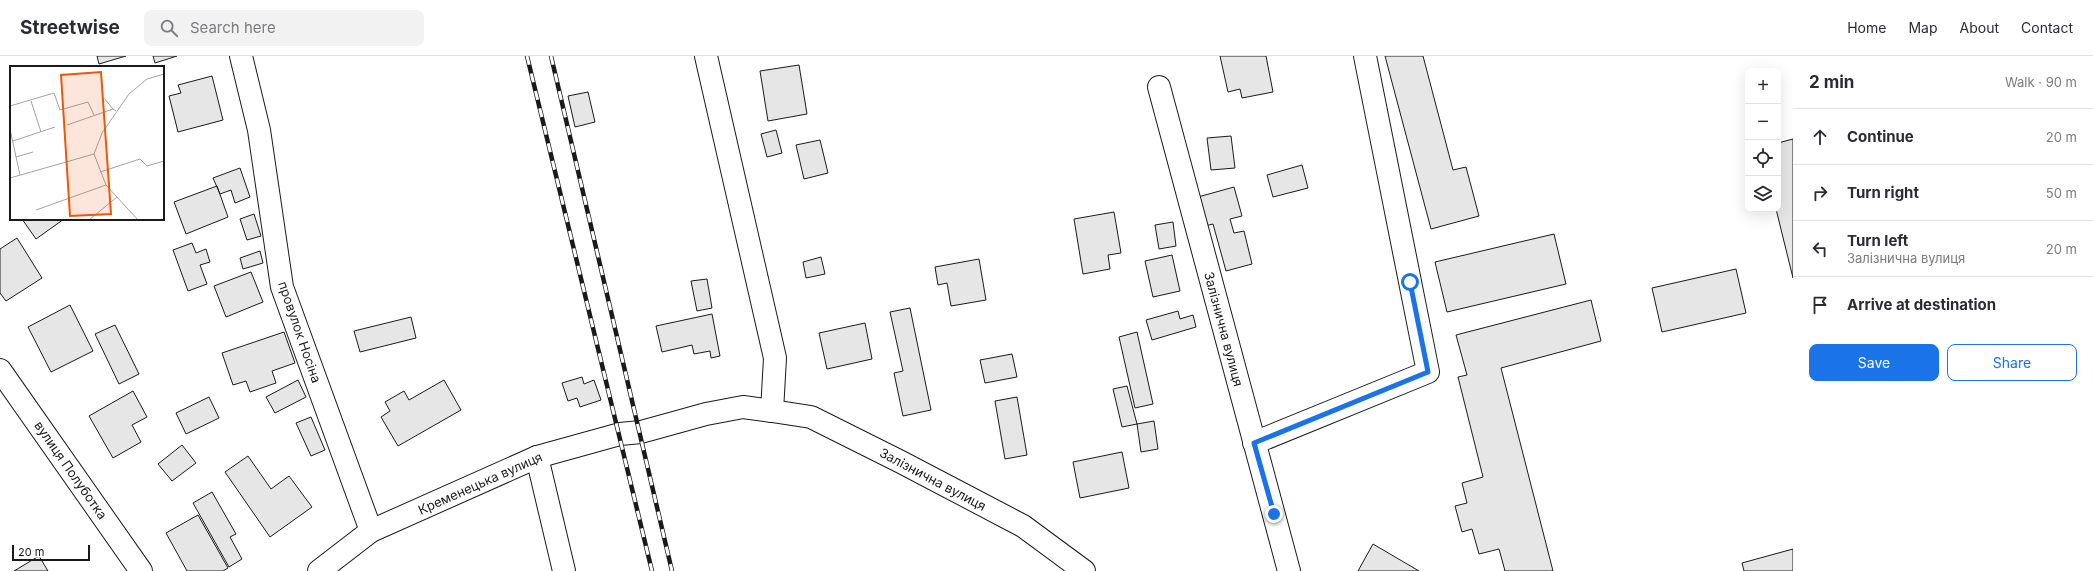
<!DOCTYPE html>
<html lang="en">
<head>
<meta charset="utf-8">
<style>
  :root { --surface:#fff; --page:#f2f2f3; --text:#2b2b33; --muted:#7c7c81; --line:#e1e1e2; --accent:#1a73e8 }
  body { margin:0; font-family:Inter,sans-serif; background:var(--page); color:var(--text) }
  .controls { position:absolute; right:12px; top:12px; display:grid; overflow:hidden; border-radius:8px; box-shadow:0 4px 16px #0002 }
  .controls button { width:36px; height:36px; display:grid; place-items:center; padding:0; border:0; border-bottom:1px solid var(--line); background:var(--surface); color:var(--text); font:20px sans-serif }
  .scale { position:absolute; left:12px; bottom:10px; width:78px; box-sizing:border-box; padding-left:4px; border:2px solid #1a1a1a; border-top:0; font-size:11px; line-height:14px; white-space:nowrap; color:#1a1a1a; -webkit-text-stroke:3px #fff; paint-order:stroke }
  .stop { position:absolute; width:12px; height:12px; margin:-9px; border:3px solid #1a73e8; border-radius:50%; background:#fff }
  .stop.end { background:#1a73e8; border-color:#fff; box-shadow:0 1px 4px #0008 }
  .list { margin:0; padding:0; list-style:none }
  h2 { display:flex; justify-content:space-between; align-items:center; height:52px; margin:0; padding:0 16px; font-size:17px }
  h2 small { font-size:13px; font-weight:400; color:var(--muted) }
  .list li { display:grid; grid-template-columns:26px 1fr auto; gap:12px; align-items:center; box-sizing:border-box; height:56px; padding:0 16px; border-top:1px solid var(--line) }
  .list b { display:block; font-size:15px; white-space:nowrap }
  .list p { margin:0; font-size:13px; white-space:nowrap; color:var(--muted) }
  .list em { font-size:13px; font-style:normal; color:var(--muted) }
  .actions { display:flex; gap:8px; padding:12px 16px }
  .actions a { flex:1; padding:9px 0; border:1px solid var(--accent); border-radius:8px; text-align:center; font-size:14px; color:var(--accent) }
  .actions .main { background:var(--accent); color:#fff }
  .icon { flex:none; width:22px; height:22px; fill:none; stroke:currentColor; stroke-width:2; stroke-linecap:round; stroke-linejoin:round }
  .map { position:relative; flex:none; width:1793px; height:515px; overflow:hidden }
  header { display:flex; align-items:center; gap:24px; box-sizing:border-box; height:56px; padding:0 20px; background:var(--surface); border-bottom:1px solid var(--line) }
  header strong { font-size:19px }
  nav { display:flex; gap:22px; margin-inline-start:auto; font-size:14px }
  .search { width:280px; height:36px; background:var(--page); display:flex; align-items:center; gap:10px; box-sizing:border-box; padding:0 14px; border-radius:8px; color:var(--muted); font-size:15px }
  main { display:flex }
  aside { flex:1; background:var(--surface) }
  .map>svg:first-child { display:block }
  .building { fill:#e6e6e6; stroke:#1a1a1a }
  .lines { fill:none; stroke-linecap:round; stroke-linejoin:round }
  .minor-casing { stroke:#1a1a1a; stroke-width:24 }
  .major-casing { stroke:#1a1a1a; stroke-width:24 }
  .highway-casing { stroke:#1a1a1a; stroke-width:24 }
  .minor { stroke:#fff; stroke-width:22 }
  .major { stroke:#fff; stroke-width:22 }
  .highway { stroke:#fff; stroke-width:22 }
  .rail-casing { stroke:#1a1a1a; stroke-width:4.5 }
  .rail { stroke:#fff; stroke-width:3; stroke-dasharray:9; stroke-linecap:butt }
  .route { stroke:#1a73e8; stroke-width:5 }
  .labels { text-anchor:middle; stroke-width:3; stroke-linejoin:round; paint-order:stroke }
  .street-label { font-size:13px; fill:#1a1a1a; stroke:#fff }
  .inset-road { fill:none; stroke:#a3a3a3; stroke-width:1 }
  .view { fill:#e8590c; fill-opacity:0.15; stroke:#e8590c; stroke-width:2 }
  .inset-edge { fill:none; stroke:#1a1a1a; stroke-width:2 }
</style>
</head>
<body>
<header>
<strong>Streetwise</strong>
<div class="search"><svg class="icon" aria-label="search" viewBox="0 0 24 24"><circle cx="10" cy="10" r="6"/><path d="M15 15l6 6"/></svg>Search here</div>
<nav><a>Home</a><a>Map</a><a>About</a><a>Contact</a></nav>
</header>
<main>
<div class="map">
<svg width="1793" height="515" viewBox="0 0 1793 515">
  <rect width="100%" height="100%" fill="#fff"/>
  <!-- building -->
  <path class="building" d="M97,0H126L99,8Z
    M153,0H177L155,7Z
    M1220,0H1266L1273,36L1242,42L1240,33L1228,36Z
    M1385,0H1423L1453,114L1466,111L1479,160L1431,173Z
    M799,9L807,58L768,65L760,15Z
    M212,20L223,64L178,76L169,40L181,37L178,29Z
    M588,36L595,66L575,71L568,40Z
    M776,74L782,97L767,101L761,78Z
    M1231,80L1235,112L1211,114L1207,82Z
    M1793,83V222L1776,153H1778V87Z
    M820,84L828,117L804,123L796,89Z
    M1302,109L1308,132L1273,141L1267,119Z
    M240,112L250,141L235,147L231,134L220,138L213,122Z
    M217,130L228,161L186,178L174,146Z
    M1234,131L1242,160L1230,163L1234,177L1244,175L1252,208L1226,215L1213,168L1205,170L1198,141Z
    M1114,156L1121,197L1108,199L1110,213L1083,218L1074,163Z
    M254,158L261,180L247,184L240,163Z
    M22,163H64L36,183Z
    M1173,166L1176,190L1159,193L1155,169Z
    M1554,178L1566,228L1447,256L1435,206Z
    M17,182L42,222L6,245L0,237V193Z
    M192,187L196,197L206,193L210,206L200,209L207,228L188,235L173,194Z
    M260,195L263,207L243,213L240,202Z
    M1172,199L1180,235L1153,241L1145,205Z
    M821,201L825,218L806,222L803,206Z
    M979,203L986,244L951,250L947,227L938,229L935,211Z
    M1736,213L1746,257L1662,276L1652,232Z
    M251,216L263,246L226,261L214,230Z
    M707,223L712,252L697,255L691,225Z
    M1591,244L1601,285L1501,312L1553,515H1505L1499,493L1479,498L1472,473L1462,476L1455,450L1467,447L1462,427L1483,421L1458,321L1467,319L1456,279Z
    M70,249L93,295L51,316L28,271Z
    M910,252L931,354L903,360L894,317L903,315L890,256Z
    M1178,255L1180,263L1193,259L1196,271L1152,284L1146,264Z
    M712,258L720,300L711,302L710,295L694,298L692,289L662,296L656,270Z
    M411,261L416,282L360,296L354,275Z
    M865,267L872,303L827,313L819,277Z
    M115,269L139,318L119,328L95,278Z
    M284,276L295,307L272,315L276,327L250,336L246,325L233,329L222,297Z
    M1137,276L1153,348L1135,352L1119,281Z
    M1012,298L1017,321L985,327L980,304Z
    M582,321L584,328L594,324L601,344L580,351L577,342L568,345L562,327Z
    M298,324L306,341L275,357L266,341Z
    M444,324L461,354L398,390L381,361L390,355L385,346L404,335L409,344Z
    M1127,330L1137,368L1122,371L1113,333Z
    M133,335L147,361L132,369L141,386L113,402L89,360Z
    M209,341L219,362L186,378L176,357Z
    M1017,341L1027,399L1005,403L995,345Z
    M311,361L325,394L311,400L296,367Z
    M1154,365L1158,393L1141,396L1137,368Z
    M182,389L196,407L172,425L158,408Z
    M1122,396L1129,432L1080,442L1073,406Z
    M248,400L271,433L289,420L312,451L270,481L225,416Z
    M212,436L236,478L230,481L242,503L229,511L193,447Z
    M198,459L228,512L223,515H187L166,477Z
    M1373,488L1419,515H1358Z
    M1793,493V515H1744L1742,507Z
    M39,500L48,515H14Z"/>
  <g class="lines">
    <!-- minor casing -->
    <g class="minor-casing">
      <path id="minor" d="M241,0L259,74L282,231L371,475
        M1159,31L1289,515
        M0,314L141,515
        M1254,387L1428,316L1365,0
        M537,401L564,515"/>
    </g>
    <!-- major casing -->
    <g class="major-casing">
      <path id="major" d="M772,355L811,361L901,406L1023,470L1084,515"/>
    </g>
    <!-- highway casing -->
    <g class="highway-casing">
      <path id="highway" d="M319,515L371,475L537,401L620,378L641,376L706,358L743,351L772,355L775,302L706,0"/>
    </g>
    <!-- minor -->
    <use href="#minor" class="minor"/>
    <!-- major -->
    <use href="#major" class="major"/>
    <!-- highway -->
    <use href="#highway" class="highway"/>
    <!-- rail casing -->
    <g class="rail-casing">
      <path id="rail" d="M527,0L652,515
        M551,0L672,515"/>
    </g>
    <!-- rail -->
    <use href="#rail" class="rail"/>
  </g>
  <g class="lines">
    <!-- route -->
    <path class="route" d="M1274,458L1254,387L1428,316L1410,226"/>
  </g>
  <g class="labels">
    <!-- street labels -->
    <g class="street-label">
      <text transform="translate(1224 273) rotate(75)" y="5">Залізнична вулиця</text>
      <text transform="translate(300 276) rotate(71)" y="5">провулок Носіна</text>
      <text transform="translate(71 414) rotate(55)" y="5">вулиця Полуботка</text>
      <text transform="translate(933 423) rotate(28)" y="5">Залізнична вулиця</text>
      <text transform="translate(480 427) rotate(-24)" y="5">Кременецька вулиця</text>
    </g>
  </g>
  <!-- overview -->
  <g transform="translate(10 10)">
    <rect width="154" height="154" fill="#fff"/>
    <path class="inset-road" d="M94,32L103,43M21,35L31,66M0,40L44,27L50,44L78,36L84,49M57,59L103,43L106,45M0,63L10,109M3,75L45,61M84,88L92,67L119,28L137,13L154,8M6,91L23,86M90,106L130,93L137,100L154,95M0,112L84,88L96,119L128,154M26,144L96,119M79,154L107,131"/>
    <path class="view" d="M91,6L101,148L60,150L51,9Z"/>
    <rect width="154" height="154" class="inset-edge"/>
  </g>
</svg>
<div class="controls">
<button>+</button>
<button>−</button>
<button><svg class="icon" aria-label="locate" viewBox="0 0 24 24"><circle cx="12" cy="12" r="6"/><path d="M12 2v4M12 18v4M2 12h4M18 12h4"/></svg></button>
<button><svg class="icon" aria-label="layers" viewBox="0 0 24 24"><path d="M12 4l9 5-9 5-9-5zM3 14l9 5 9-5"/></svg></button>
</div>
<div class="scale">20 m</div>
<div class="stop" style="left:1410px;top:226px"></div>
<div class="stop end" style="left:1274px;top:458px"></div>
</div>
<aside>
<h2>2 min<small>Walk · 90 m</small></h2>
<ul class="list">
<li><svg class="icon" aria-label="ahead" viewBox="0 0 24 24"><path d="M12 20V5M6 11l6-6 6 6"/></svg><div><b>Continue</b></div><em>20 m</em></li>
<li><svg class="icon" aria-label="right" viewBox="0 0 24 24"><path d="M7 20v-9h11M14 6l5 5-5 5"/></svg><div><b>Turn right</b></div><em>50 m</em></li>
<li><svg class="icon" aria-label="left" viewBox="0 0 24 24"><path d="M17 20v-9H6M10 6l-5 5 5 5"/></svg><div><b>Turn left</b><p>Залізнична вулиця</p></div><em>20 m</em></li>
<li><svg class="icon" aria-label="arrive" viewBox="0 0 24 24"><path d="M6 21V4h12l-3 4 3 4H6"/></svg><div><b>Arrive at destination</b></div></li>
</ul>
<div class="actions"><a class="main">Save</a><a>Share</a></div>
</aside>
</main>
</body>
</html>
